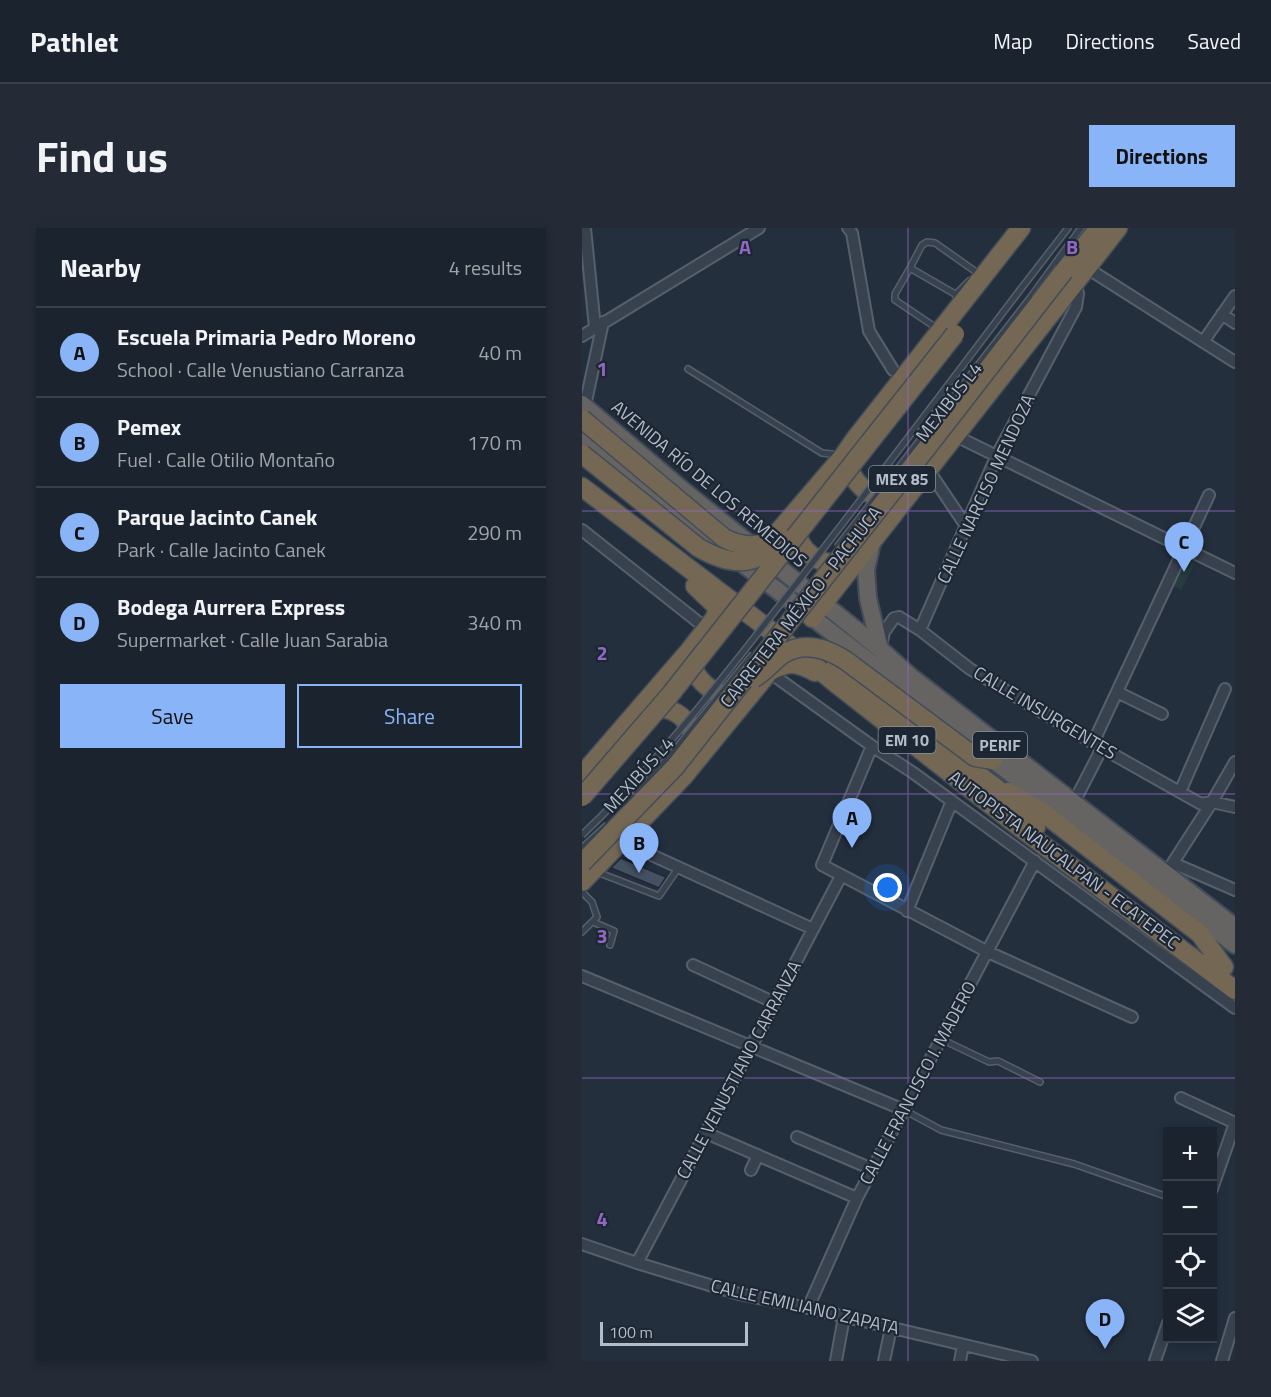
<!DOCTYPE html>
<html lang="en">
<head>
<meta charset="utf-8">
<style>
  :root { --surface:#1b232e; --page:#242b36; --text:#f1f3f6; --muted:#a0a4aa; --line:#39404a; --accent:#8ab4f8 }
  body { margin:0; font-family:"Titillium Web",sans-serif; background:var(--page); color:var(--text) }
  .controls { position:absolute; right:18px; bottom:18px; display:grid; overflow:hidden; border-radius:0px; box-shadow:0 3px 9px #0003 }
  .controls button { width:54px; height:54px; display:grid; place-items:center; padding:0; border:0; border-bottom:2px solid var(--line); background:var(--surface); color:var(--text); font:30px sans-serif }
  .scale { position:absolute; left:18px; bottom:15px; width:148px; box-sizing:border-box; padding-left:6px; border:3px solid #b4bcc9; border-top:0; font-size:16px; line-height:21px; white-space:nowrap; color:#b4bcc9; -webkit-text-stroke:4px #1d2633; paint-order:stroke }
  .you { position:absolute; left:306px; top:660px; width:21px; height:21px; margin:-15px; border:4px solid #fff; border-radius:50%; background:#1a73e8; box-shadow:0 0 0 9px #1a73e833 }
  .badge { display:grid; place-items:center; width:39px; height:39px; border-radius:50%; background:var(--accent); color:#111; font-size:20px; font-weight:700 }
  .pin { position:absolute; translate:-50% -50px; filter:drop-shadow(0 2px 3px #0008) }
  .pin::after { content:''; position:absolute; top:32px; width:21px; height:18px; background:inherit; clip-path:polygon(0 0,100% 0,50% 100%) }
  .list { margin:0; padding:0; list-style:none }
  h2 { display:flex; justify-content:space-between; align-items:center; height:78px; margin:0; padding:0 24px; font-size:26px }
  h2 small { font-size:20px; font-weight:400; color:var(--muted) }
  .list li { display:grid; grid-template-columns:39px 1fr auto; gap:18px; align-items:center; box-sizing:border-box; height:90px; padding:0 24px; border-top:2px solid var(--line) }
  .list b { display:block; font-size:22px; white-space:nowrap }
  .list p { margin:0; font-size:20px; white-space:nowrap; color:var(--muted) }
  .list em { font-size:20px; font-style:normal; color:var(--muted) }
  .actions { display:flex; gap:12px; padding:18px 24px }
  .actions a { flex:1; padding:14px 0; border:2px solid var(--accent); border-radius:0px; text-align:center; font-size:21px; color:var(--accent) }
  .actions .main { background:var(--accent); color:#111 }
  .icon { flex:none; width:33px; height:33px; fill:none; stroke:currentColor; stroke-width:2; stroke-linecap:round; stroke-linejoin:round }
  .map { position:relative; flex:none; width:653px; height:1133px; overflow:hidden; border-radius:0px }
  header { display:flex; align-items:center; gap:36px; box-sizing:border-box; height:84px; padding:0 30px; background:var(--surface); border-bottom:2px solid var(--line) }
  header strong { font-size:28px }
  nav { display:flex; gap:33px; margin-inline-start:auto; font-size:21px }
  .intro { display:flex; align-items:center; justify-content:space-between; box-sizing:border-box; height:144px; padding:0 36px }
  h1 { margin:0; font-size:42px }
  .button { padding:15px 27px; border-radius:0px; background:var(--accent); color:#111; font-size:21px; font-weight:700 }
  main { display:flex; gap:36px; padding:0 36px }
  aside { flex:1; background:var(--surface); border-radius:0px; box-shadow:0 3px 9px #0003 }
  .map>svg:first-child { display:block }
  .green { fill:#263c3f }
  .building { fill:#455162; stroke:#1f2835; stroke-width:1.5 }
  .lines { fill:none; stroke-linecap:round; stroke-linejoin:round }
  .service-casing { stroke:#565f6c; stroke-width:8 }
  .minor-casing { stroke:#565f6c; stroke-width:14 }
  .trunk-casing { stroke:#434c59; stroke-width:20 }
  .motorway-casing { stroke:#434c59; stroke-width:21 }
  .service { stroke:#38414e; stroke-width:5 }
  .minor { stroke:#38414e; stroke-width:10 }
  .trunk { stroke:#656462; stroke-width:16 }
  .motorway { stroke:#746855; stroke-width:18 }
  .service-bridge-casing { stroke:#565f6c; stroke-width:8; stroke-linecap:butt }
  .motorway-bridge-casing { stroke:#434c59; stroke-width:21; stroke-linecap:butt }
  .service-bridge { stroke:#38414e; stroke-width:5 }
  .motorway-bridge { stroke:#746855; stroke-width:18 }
  .grid { fill:none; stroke:#9266c3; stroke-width:1.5; stroke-opacity:0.55 }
  .labels { text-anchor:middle; stroke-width:4.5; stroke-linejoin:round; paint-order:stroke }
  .shield { fill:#1d2633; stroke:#878f9c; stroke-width:1.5 }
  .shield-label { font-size:16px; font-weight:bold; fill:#b4bcc9 }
  .street-label { font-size:18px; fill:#b4bcc9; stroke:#1d2633 }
  .grid-label { font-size:20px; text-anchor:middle; font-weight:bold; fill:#9266c3; stroke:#1d2633; stroke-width:4.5; stroke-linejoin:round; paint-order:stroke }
</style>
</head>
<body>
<header>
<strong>Pathlet</strong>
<nav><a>Map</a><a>Directions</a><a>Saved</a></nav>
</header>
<div class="intro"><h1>Find us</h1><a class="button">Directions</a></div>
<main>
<aside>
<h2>Nearby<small>4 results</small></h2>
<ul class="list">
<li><span class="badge">A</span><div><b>Escuela Primaria Pedro Moreno</b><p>School · Calle Venustiano Carranza</p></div><em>40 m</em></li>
<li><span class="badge">B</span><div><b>Pemex</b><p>Fuel · Calle Otilio Montaño</p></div><em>170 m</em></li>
<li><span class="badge">C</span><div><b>Parque Jacinto Canek</b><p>Park · Calle Jacinto Canek</p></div><em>290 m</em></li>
<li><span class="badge">D</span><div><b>Bodega Aurrera Express</b><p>Supermarket · Calle Juan Sarabia</p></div><em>340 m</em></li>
</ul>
<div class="actions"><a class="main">Save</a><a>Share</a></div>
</aside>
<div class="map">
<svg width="653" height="1133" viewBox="0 0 653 1133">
  <rect width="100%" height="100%" fill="#242f3e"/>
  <!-- green -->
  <path class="green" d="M606,326L615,332L599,362L590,357Z"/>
  <!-- building -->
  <path class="building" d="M39,630L84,649L77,660L29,640Z"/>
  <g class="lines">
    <!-- service casing -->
    <g class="service-casing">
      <path id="service" d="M328,40L340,17L345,14L353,15L397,46
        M438,62L486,0
        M373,67L387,53
        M448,70L499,0
        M356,101L313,72V66L328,40L373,66
        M106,141L240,225L258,227
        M15,644L77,668L97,639
        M0,664L10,674L15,689L0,704
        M11,694L32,703L28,717
        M359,811L407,834L416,833L458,854
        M322,882L359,902L492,936L586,969"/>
    </g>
    <!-- minor casing -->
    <g class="minor-casing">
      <path id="minor" d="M3,0L13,100
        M266,0L270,5L287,103L311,142
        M505,40L653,134
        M640,86L653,95
        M0,108L177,0
        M621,114L653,68
        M3,178L21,94
        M380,211L653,345
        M347,243L384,298
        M0,302L125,401
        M338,402L415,227L494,79L496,66L494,55
        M299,418L302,404L312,390L317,389L338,402L388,441L511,515L619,576L630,574L653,579
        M187,444L290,518L330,544L653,780
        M535,464L580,486
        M511,515L627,267
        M290,518L240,637L406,724L550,789
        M598,564L643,461
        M489,580L520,520
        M39,613L231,701
        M591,635L653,662
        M583,647L630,574L653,534
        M325,683L370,573
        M111,737L191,774
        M0,748L322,882
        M599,870L653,895
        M124,905L275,970
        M215,909L290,941
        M169,942L176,927
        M630,961L653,895
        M0,1016L55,1035L157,1066L226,1080L450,1133
        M55,1035C124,906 191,777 259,648
        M226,1080L275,970L453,633
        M254,1133L262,1089
        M302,1133L309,1100
        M378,1133L381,1117
        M573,1133L586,1095
        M640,1133L653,1090"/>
    </g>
    <!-- trunk casing -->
    <g class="trunk-casing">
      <path id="trunk" d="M0,176L102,263L298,421L328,448L653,699
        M0,206L112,298L292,437L377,506L653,717
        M291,310L284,342L286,370L298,421"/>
    </g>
    <!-- motorway casing -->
    <g class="motorway-casing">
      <path id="motorway" d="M482,43L517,0
        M263,229C269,254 288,274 315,271
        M0,259L210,419L252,454L428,592L653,762
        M215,294C212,323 240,341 266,334
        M185,317L262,227L273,211L439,0
        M230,390L536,0
        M107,425C111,453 132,470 160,469
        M253,439L414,560L454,599
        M64,481C91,475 113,493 114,520
        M0,547L107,423L132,391L135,384L134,378L113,358
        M426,564L460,584L618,706L642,739
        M0,654L101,549L187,444C206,433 214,434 233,444"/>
    </g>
    <!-- service -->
    <use href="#service" class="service"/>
    <!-- minor -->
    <use href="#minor" class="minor"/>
    <!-- trunk -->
    <use href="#trunk" class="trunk"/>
    <!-- motorway -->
    <use href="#motorway" class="motorway"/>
    <!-- service-bridge casing -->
    <g class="service-bridge-casing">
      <path id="service-bridge" d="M255,319L448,70
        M44,577L92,523L171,426
        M0,607C76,535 140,451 204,369C283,267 360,165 438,62
        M0,620L25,597"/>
    </g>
    <!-- motorway-bridge casing -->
    <g class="motorway-bridge-casing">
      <path id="motorway-bridge" d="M0,191L142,310C159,319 177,320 194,310
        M0,226L117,320C149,338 175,341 199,309
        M172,450C183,444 191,433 201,426C222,413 244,420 263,432L393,529L411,532
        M0,569L88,467L373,106
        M0,635L93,539L347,217L482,43"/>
    </g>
    <!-- service-bridge -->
    <use href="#service-bridge" class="service-bridge"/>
    <!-- motorway-bridge -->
    <use href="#motorway-bridge" class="motorway-bridge"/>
  </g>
  <!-- grid -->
  <path class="grid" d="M326,0V1133M0,283H653M0,566H653M0,850H653"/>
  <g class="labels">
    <!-- shield labels -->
    <g class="shield">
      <rect x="287" y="238" width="66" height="26" rx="4.5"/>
      <rect x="296.5" y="499" width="57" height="26" rx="4.5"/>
      <rect x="391" y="504" width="54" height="26" rx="4.5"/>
    </g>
    <g class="shield-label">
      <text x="320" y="257">MEX 85</text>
      <text x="325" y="518">EM 10</text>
      <text x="418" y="523">PERIF</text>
    </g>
    <!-- street labels -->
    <g class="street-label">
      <text transform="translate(367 174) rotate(-52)" y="6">MEXIBÚS L4</text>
      <text transform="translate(127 256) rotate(40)" y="6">AVENIDA RÍO DE LOS REMEDIOS</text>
      <text transform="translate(404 261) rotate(-65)" y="6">CALLE NARCISO MENDOZA</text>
      <text transform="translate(219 379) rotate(-52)" y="6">CARRETERA MÉXICO - PACHUCA</text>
      <text transform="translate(463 485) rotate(31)" y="6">CALLE INSURGENTES</text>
      <text transform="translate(57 547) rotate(-48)" y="6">MEXIBÚS L4</text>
      <text transform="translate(482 632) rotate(37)" y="6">AUTOPISTA NAUCALPAN - ECATEPEC</text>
      <text transform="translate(157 842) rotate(-62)" y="6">CALLE VENUSTIANO CARRANZA</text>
      <text transform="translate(336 855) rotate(-62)" y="6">CALLE FRANCISCO I. MADERO</text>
      <text transform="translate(223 1079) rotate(13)" y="6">CALLE EMILIANO ZAPATA</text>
    </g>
  </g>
  <g class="grid-label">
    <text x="163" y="26">A</text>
    <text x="490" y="26">B</text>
    <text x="20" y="148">1</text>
    <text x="20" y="432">2</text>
    <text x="20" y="715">3</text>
    <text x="20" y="998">4</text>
  </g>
</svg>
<div class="controls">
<button>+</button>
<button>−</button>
<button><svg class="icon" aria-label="locate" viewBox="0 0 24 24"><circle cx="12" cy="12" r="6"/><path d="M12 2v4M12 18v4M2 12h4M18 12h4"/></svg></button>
<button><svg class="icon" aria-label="layers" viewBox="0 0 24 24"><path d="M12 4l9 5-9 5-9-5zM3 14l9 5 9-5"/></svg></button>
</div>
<div class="scale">100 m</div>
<div class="you"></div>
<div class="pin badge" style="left:270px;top:620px">A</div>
<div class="pin badge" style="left:57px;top:645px">B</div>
<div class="pin badge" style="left:602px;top:344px">C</div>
<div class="pin badge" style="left:523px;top:1121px">D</div>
</div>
</main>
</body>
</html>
